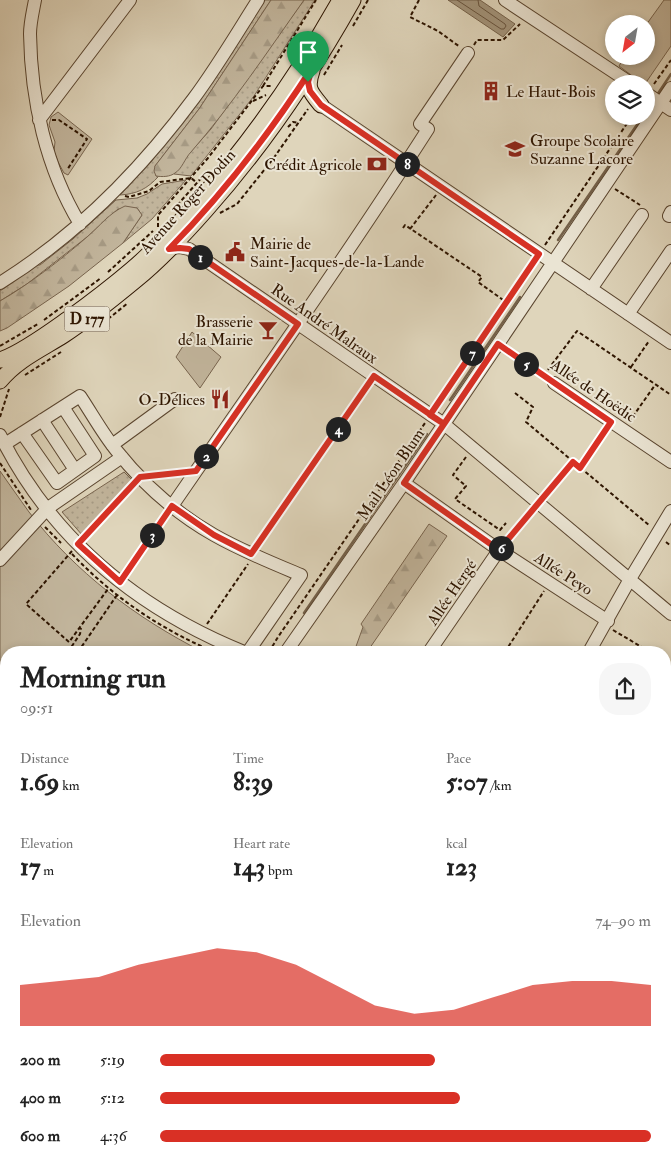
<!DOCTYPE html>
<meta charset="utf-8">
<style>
:root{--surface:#fff;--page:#f6f6f6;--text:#222;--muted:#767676;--accent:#d93025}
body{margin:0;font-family:"IM FELL Double Pica",serif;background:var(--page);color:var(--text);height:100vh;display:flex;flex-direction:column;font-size:19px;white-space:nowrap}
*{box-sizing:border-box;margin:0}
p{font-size:16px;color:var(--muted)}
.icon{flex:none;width:28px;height:28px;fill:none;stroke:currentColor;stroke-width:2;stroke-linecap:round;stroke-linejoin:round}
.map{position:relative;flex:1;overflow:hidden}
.details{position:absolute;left:0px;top:646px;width:671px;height:519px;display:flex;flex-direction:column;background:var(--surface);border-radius:20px 20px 0 0;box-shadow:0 2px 8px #0003}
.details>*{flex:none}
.needle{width:32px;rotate:211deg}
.fabs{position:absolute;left:605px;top:15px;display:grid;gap:10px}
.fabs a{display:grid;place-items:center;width:50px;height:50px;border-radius:50%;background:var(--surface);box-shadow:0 2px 8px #0003;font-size:25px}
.pin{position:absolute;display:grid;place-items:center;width:42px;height:42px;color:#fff;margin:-51px -21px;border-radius:50% 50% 50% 0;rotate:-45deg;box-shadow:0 0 5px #0007}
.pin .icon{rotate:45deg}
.km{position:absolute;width:25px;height:25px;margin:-12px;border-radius:50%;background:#222;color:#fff;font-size:14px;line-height:25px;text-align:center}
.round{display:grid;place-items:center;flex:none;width:52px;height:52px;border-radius:20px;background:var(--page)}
.overview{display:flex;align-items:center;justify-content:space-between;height:85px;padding:0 20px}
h1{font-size:28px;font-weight:800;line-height:38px}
.figures{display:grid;grid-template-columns:repeat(3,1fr);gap:8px;height:85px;padding:5px 20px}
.figures div{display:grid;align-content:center}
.figures b{font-size:25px;font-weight:800}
.figures small{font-size:14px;font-weight:400}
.figures p{font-size:14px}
.chart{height:140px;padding:10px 20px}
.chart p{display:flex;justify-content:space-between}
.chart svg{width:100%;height:90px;margin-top:5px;fill:var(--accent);opacity:.7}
ul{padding:0 20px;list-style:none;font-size:16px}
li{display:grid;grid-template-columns:80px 60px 1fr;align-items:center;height:38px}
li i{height:12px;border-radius:6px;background:var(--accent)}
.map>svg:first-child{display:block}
.grass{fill:url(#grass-dots);stroke:#78644e}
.forest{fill:url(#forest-firs);stroke:#78644e}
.green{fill:#c1b49b;stroke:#78644e}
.water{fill:#a3947b;stroke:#74614a}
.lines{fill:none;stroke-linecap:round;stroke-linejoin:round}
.shore{stroke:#68543e;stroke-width:1}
.stream{stroke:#74614a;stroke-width:2.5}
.minor-casing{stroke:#5a452f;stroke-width:14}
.major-casing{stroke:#2e1500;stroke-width:17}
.path{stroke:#2e1500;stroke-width:2;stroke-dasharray:4 2.5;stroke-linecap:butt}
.minor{stroke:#eae4d3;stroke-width:12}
.major{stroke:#dfd5bb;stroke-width:15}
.route-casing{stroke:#fff;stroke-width:10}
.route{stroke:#d93025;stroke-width:6}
.labels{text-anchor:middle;stroke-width:4;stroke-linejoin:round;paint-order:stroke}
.shield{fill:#eae4d3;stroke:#66533f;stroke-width:1}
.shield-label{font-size:15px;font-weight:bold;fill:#2e1500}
.poi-label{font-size:16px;fill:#2e1500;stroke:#eae4d3;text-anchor:start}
.street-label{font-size:16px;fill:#2e1500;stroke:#eae4d3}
</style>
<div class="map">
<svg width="671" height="1164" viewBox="0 0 671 1164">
<defs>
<pattern id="grass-dots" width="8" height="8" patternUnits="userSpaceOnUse" patternTransform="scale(1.25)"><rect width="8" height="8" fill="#c1b49b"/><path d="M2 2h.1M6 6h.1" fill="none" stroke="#a69a84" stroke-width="1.8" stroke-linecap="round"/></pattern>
<pattern id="forest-firs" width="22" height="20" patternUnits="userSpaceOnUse" patternTransform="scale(1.25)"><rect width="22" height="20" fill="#c1b49b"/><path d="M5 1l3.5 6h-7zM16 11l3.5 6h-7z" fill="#a69a84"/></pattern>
</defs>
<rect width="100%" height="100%" fill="#dfd5bb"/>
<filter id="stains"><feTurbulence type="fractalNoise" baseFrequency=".004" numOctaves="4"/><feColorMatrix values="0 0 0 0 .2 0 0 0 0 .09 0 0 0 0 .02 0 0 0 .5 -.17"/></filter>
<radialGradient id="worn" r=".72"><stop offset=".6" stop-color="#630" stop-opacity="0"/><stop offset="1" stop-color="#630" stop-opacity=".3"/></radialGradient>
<!-- grass -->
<path class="grass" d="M265 0H271L199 109 155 166 156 176H159C147 189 137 194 120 195L151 162 228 58Z
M304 0H315L254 96 191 176 174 174 185 158 211 129Z
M186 180 152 219 123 243 142 215 137 208 118 209 87 237 27 284 0 301V291L37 265H40L73 239 116 200 137 198 147 194 162 184Z
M124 472 133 481 83 536 62 512Z
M6 1051V1159H413L417 1164H0V1104L5 1100 0 1093V1055Z"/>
<!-- forest -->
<path class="forest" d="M271 0H304C268 51 232 105 191 152 185 158 182 169 175 173 170 177 162 177 156 176L154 171 155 166 199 109Z
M125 206 137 208 142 215 123 243 69 286 7 328 0 331V301C28 285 62 259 87 237 100 226 109 213 125 206Z
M429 524 447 536 367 652H354L363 627 361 624Z
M0 840 6 843V912L3 891 0 890Z"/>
<!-- green -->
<path class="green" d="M664 0H671V46L645 84H643L619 66 625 56H646V25Z
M58 112 92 139 68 175 64 173 58 162 54 151 55 142 49 125 51 117Z
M192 332 221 357 200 388 176 357Z
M0 471C9 484 19 498 29 512 75 572 136 618 203 652H6V848L0 844Z
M665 773 671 775V1164H417L413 1159H665Z"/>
<!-- water -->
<path class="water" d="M448 0H480L515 24 503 37Z"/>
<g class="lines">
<!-- shore -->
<path class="shore" d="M457 0 501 29H504L506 26 505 24 479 6 478 0"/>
<!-- stream -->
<path class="stream" d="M657 95 671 74
M646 111 652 102
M558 240 643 116
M450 400 520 297
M304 613 427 434
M319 1164 324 1163 327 1159"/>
<defs>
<path id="minor" d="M35 0C33 11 30 23 30 34 31 100 46 168 80 224
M505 0 632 84
M646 93 671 110
M321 105 671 343
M39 120 130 0
M669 216 671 212
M169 249 179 247 189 249 444 424 671 614
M0 283C77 235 140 171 194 98 217 67 237 33 258 0
M591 289 642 215
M628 314 671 251
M554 383 671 462
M42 420 75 470
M22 433 57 483 95 456 63 407
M0 435C52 539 138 609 244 652
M5 444 80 396C92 414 103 434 116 450 143 484 177 514 214 535 242 551 272 563 301 575L248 652
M112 445 175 399
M404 483 499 550 608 621
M172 506C258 381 346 257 428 129L420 124 468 53
M0 560 48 508 122 457
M286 652 404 483 671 88
M429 652 499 550
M589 652 630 579 671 511
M665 773 671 775"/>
<path id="major" d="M312 71C306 88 310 92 321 105
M0 360C20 354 51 331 68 319 90 303 111 287 131 270 155 250 175 227 195 205 251 142 299 73 340 0
M0 381C17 360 42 349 64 335 90 318 113 299 136 280 162 259 184 235 206 210 263 146 311 75 353 0"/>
</defs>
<!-- minor casing -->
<use href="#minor" class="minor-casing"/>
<!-- major casing -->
<use href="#major" class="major-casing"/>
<!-- path -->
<path class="path" d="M419 0 410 17 438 31 460 47
M353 26 368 0
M474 45 477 40H503L520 24
M324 75 342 45
M654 84 671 60
M263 86 316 0
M253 101 266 95
M52 120H59L87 139 67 170
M288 127 293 122 299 123
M615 189 640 205
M125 196 129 197 149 191 160 182 191 178 196 182
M173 210 203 176
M220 213 237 204 273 159 308 109
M158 227V215L208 158 263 86H273
M403 228 405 225 482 277 478 282 506 302
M410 229 436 195
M545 245 632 116
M108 272 153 231
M108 319 128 303
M44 320 101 278
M0 346 38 324
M506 350 543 375
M631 367 649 341
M25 375 61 352
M544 375 577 331 671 395
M515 393 533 407 526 422 650 526
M436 406 533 263
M0 417 9 389
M629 422 655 385
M466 457 453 475 466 486 455 499 500 530 506 523
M0 463 31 510
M580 468 606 430
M154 475 181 472
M546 495 573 462
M45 527 61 543
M85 537 133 485
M506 542 531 511
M666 542 671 546
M258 545 368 385
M72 551 26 604 69 642 108 589
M72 554C112 596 161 630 215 652
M127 572 167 514
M207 624 248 564
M613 630 650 652
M45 650 49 652
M68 652 80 634 81 628
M78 652 117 595
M269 652 278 637 425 423
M505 652 544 591
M665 663 671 667
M0 768 6 758
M0 773 6 777
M0 804 6 808
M0 823 6 814
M0 831 6 836
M0 839 6 843
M665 978 671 980
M665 1018 671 1019
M665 1028 671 1029
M427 1159 429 1164
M495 1159 500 1164
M638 1159 646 1164
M439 1164 442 1159
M605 1164 617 1159"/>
<!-- minor -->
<use href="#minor" class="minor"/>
<!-- major -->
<use href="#major" class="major"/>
</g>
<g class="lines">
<defs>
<path id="route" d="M308 82 312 68C270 133 223 194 169 249L180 248 189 249 298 324 196 471 140 477 78 544 120 582 172 506 214 535 251 554 374 376 444 424 498 344 611 422 580 468 573 462 499 550 404 483 444 424 430 415 539 254 321 105 310 91 308 82"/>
</defs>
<!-- route casing -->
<use href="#route" class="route-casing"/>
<!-- route -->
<use href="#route" class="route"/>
</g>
<!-- icons -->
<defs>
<symbol id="building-bare" viewBox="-9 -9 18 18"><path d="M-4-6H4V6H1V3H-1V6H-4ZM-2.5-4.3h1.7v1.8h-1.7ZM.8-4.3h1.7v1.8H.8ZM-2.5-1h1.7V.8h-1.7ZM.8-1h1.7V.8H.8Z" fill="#8f2418" stroke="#eae4d3" stroke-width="2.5" paint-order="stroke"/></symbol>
<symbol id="school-bare" viewBox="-9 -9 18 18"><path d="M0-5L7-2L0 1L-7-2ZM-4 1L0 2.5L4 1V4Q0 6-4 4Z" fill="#8f2418" stroke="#eae4d3" stroke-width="2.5" paint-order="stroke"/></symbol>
<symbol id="bank-bare" viewBox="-9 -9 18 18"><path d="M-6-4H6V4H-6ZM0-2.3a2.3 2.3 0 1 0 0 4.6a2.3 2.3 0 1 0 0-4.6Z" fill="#8f2418" stroke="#eae4d3" stroke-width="2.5" paint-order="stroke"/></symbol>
<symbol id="civic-bare" viewBox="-9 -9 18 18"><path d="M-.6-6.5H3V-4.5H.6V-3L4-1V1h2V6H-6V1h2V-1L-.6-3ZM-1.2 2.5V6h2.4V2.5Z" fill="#8f2418" stroke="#eae4d3" stroke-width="2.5" paint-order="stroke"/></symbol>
<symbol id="bar-bare" viewBox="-9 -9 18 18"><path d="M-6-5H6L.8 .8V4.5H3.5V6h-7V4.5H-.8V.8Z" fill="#8f2418" stroke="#eae4d3" stroke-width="2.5" paint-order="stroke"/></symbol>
<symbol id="restaurant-bare" viewBox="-9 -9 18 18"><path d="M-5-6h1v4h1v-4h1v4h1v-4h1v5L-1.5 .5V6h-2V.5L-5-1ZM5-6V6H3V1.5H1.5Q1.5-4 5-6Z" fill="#8f2418" stroke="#eae4d3" stroke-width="2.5" paint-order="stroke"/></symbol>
</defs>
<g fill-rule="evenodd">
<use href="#building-bare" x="477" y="77" width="28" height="28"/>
<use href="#school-bare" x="501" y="135" width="28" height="28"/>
<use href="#bank-bare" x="363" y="150" width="28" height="28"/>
<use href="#civic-bare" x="221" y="238" width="28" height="28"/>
<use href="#bar-bare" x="254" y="316" width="28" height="28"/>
<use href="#restaurant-bare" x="206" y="385" width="28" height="28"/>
</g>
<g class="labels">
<!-- shield labels -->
<rect class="shield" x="64.5" y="306.5" width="45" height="25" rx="4"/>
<g class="shield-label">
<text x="87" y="324">D 177</text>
</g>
<!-- poi labels -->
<g class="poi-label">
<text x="506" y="97">Le Haut-Bois</text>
<text x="530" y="146">Groupe Scolaire<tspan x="530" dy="18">Suzanne Lacore</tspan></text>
<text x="362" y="170" text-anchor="end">Crédit Agricole</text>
<text x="250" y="249">Mairie de<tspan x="250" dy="18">Saint-Jacques-de-la-Lande</tspan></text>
<text x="253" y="327" text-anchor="end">Brasserie<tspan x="253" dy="18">de la Mairie</tspan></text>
<text x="205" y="405" text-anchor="end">O-Délices</text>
</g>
<!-- street labels -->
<g class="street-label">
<text transform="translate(187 201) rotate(-48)" y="6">Avenue Roger Dodin</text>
<text transform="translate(325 323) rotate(35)" y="6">Rue André Malraux</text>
<text transform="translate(594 390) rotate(34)" y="6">Allée de Hoëdic</text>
<text transform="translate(390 474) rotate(-56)" y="6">Mail Léon Blum</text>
<text transform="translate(564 573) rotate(33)" y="6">Allée Peyo</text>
<text transform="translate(451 592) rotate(-56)" y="6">Allée Hergé</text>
</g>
</g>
<rect width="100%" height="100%" filter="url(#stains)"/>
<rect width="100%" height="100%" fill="url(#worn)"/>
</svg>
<div class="fabs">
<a><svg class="needle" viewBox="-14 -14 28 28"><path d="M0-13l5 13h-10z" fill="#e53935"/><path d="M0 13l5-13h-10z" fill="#767676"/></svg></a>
<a><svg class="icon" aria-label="layers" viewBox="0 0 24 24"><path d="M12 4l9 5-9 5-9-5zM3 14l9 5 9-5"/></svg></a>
</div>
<div class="pin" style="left:308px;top:82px;background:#1e9e55"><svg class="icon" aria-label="arrive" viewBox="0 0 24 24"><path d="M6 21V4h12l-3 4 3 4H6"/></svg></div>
<b class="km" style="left:200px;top:257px">1</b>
<b class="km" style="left:206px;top:456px">2</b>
<b class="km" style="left:152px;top:535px">3</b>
<b class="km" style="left:338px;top:429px">4</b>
<b class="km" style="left:526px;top:364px">5</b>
<b class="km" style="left:501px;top:548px">6</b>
<b class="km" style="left:472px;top:353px">7</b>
<b class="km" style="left:407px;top:164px">8</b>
<section class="details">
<div class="overview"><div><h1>Morning run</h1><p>09:51</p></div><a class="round"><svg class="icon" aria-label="share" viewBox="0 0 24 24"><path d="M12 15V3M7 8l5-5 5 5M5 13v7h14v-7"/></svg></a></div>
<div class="figures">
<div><p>Distance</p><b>1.69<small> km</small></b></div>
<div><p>Time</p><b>8:39</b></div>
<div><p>Pace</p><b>5:07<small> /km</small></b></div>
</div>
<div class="figures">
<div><p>Elevation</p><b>17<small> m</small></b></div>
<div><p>Heart rate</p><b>143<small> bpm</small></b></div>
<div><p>kcal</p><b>123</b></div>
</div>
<div class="chart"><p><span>Elevation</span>74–90 m</p>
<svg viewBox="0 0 160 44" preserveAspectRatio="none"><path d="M0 44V24L10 22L20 20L30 14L40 10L50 6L60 8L70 14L80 24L90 34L100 38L110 36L120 30L130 24L140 22L150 22L160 24V44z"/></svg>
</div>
<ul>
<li><b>200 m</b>5:19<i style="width:56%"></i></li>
<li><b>400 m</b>5:12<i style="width:61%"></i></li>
<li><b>600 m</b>4:36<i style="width:100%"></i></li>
</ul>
</section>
</div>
